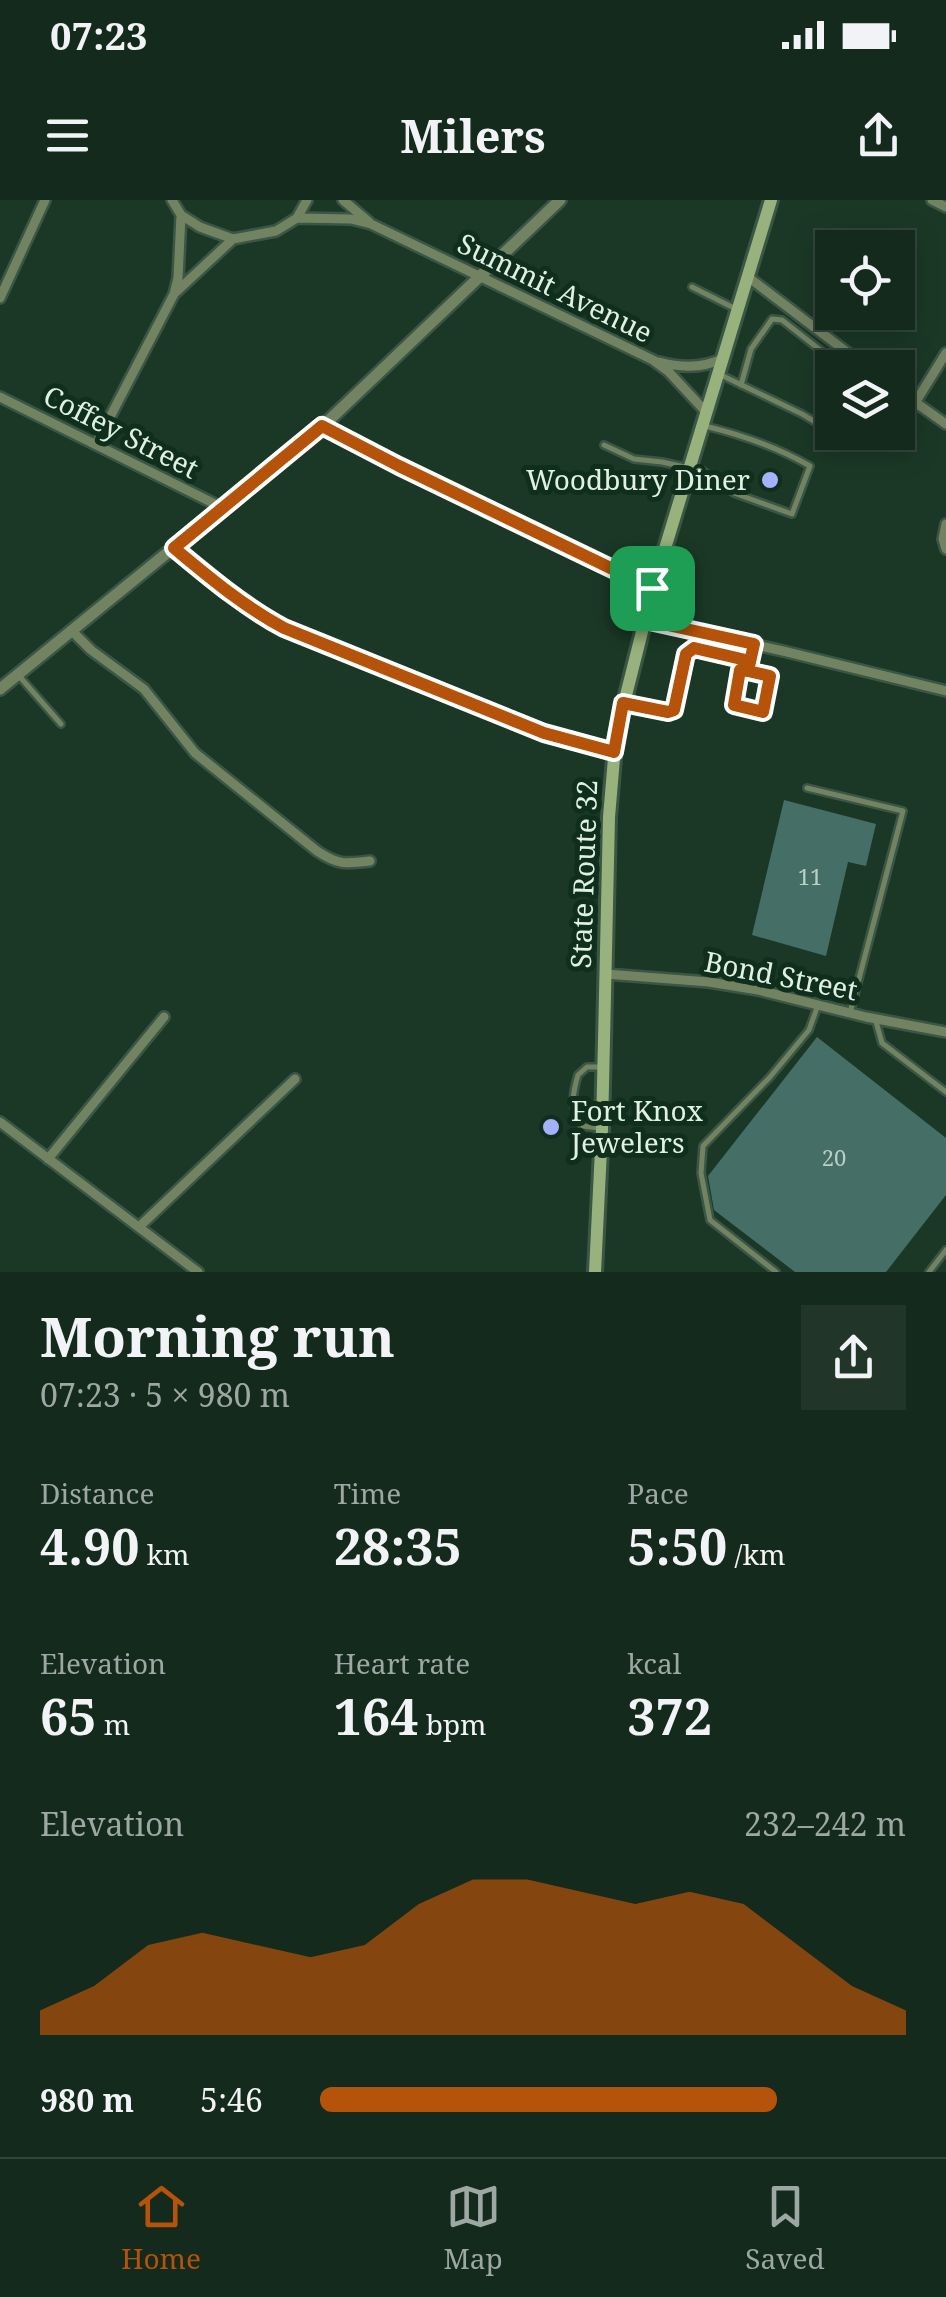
<!DOCTYPE html>
<meta charset="utf-8">
<style>
:root{--surface:#142a1c;--page:#213629;--text:#f1f3f6;--muted:#9da7a3;--line:#33463b;--accent:#b45309}
body{margin:0;font-family:"Noto Serif",serif;background:var(--page);color:var(--text);height:100vh;display:flex;flex-direction:column;font-size:38px;white-space:nowrap}
*{box-sizing:border-box;margin:0}
p{font-size:32px;color:var(--muted)}
.icon{flex:none;width:55px;height:55px;fill:none;stroke:currentColor;stroke-width:2;stroke-linecap:round;stroke-linejoin:round}
.map{position:relative;height:1072px;overflow:hidden}
.panel{display:flex;flex-direction:column;background:var(--surface);flex:1}
.panel>*{flex:none}
.controls{position:absolute;left:815px;top:30px;display:grid;gap:20px}
.controls a{display:grid;place-items:center;width:100px;height:100px;border-radius:0px;background:var(--surface);box-shadow:0 5px 25px #0003,0 0 0 2px var(--line);font-size:50px}
.pin{position:absolute;display:grid;place-items:center;width:85px;height:85px;color:#fff;margin:-42px;border-radius:20px;box-shadow:0 5px 15px #0006}
.round{display:grid;place-items:center;flex:none;width:105px;height:105px;border-radius:0px;background:var(--page)}
.headline{display:flex;align-items:center;justify-content:space-between;height:170px;padding:0 40px}
h1{font-size:55px;font-weight:700;line-height:75px}
.metrics{display:grid;grid-template-columns:repeat(3,1fr);gap:15px;height:170px;padding:10px 40px}
.metrics div{display:grid;align-content:center}
.metrics b{font-size:50px;font-weight:700}
.metrics small{font-size:28px;font-weight:400}
.metrics p{font-size:28px}
.chart{height:280px;padding:20px 40px}
.chart p{display:flex;justify-content:space-between}
.chart svg{width:100%;height:180px;margin-top:10px;fill:var(--accent);opacity:.7}
ul{padding:0 40px;list-style:none;font-size:32px}
li{display:grid;grid-template-columns:160px 120px 1fr;align-items:center;height:75px}
li i{height:25px;border-radius:12px;background:var(--accent)}
.status{display:flex;justify-content:space-between;align-items:center;height:70px;padding:0 50px;background:var(--surface);direction:ltr}
.status svg{height:28px;fill:currentColor}
header{display:flex;justify-content:space-between;align-items:center;height:130px;padding:0 40px;background:var(--surface);font-size:45px;font-weight:700}
.dock{display:flex;justify-content:space-around;align-items:center;height:140px;border-top:2px solid var(--line);background:var(--surface);font-size:28px;color:var(--muted)}
.dock a{display:grid;justify-items:center;gap:5px}
.dock .active{color:var(--accent)}
.map>svg:first-child{display:block}
.building{fill:#456f66}
.lines{fill:none;stroke-linecap:round;stroke-linejoin:round}
.service-casing{stroke:#3b5644;stroke-width:10}
.minor-casing{stroke:#3b5644;stroke-width:14}
.tertiary-casing{stroke:#3b5644;stroke-width:16}
.secondary-casing{stroke:#3b5644;stroke-width:18}
.service{stroke:#728362;stroke-width:5}
.minor{stroke:#728362;stroke-width:9}
.tertiary{stroke:#728362;stroke-width:11}
.secondary{stroke:#97b27d;stroke-width:12}
.route-casing{stroke:#fff;stroke-width:20}
.route{stroke:#b45309;stroke-width:12}
.poi-dot{fill:#a4b1fc;stroke:#102e1c;stroke-width:4}
.labels{text-anchor:middle;stroke-width:10;stroke-linejoin:round;paint-order:stroke}
.number-label{font-size:22px;fill:#b9d0c4}
.street-label{font-size:28px;fill:#e0f1e4;stroke:#102e1c}
.poi-label{font-size:28px;fill:#e0f1e4;stroke:#102e1c;text-anchor:end}
</style>
<div class="status"><b>07:23</b><svg viewBox="0 0 49 12"><path d="M0 12V9h3v3zM5 12V6h3v6zM10 12V3h3v9zM15 12V0h3v12zM26 1h20v11H26zM47 4h2v5h-2z"/></svg></div>
<header><svg class="icon" aria-label="menu" viewBox="0 0 24 24"><path d="M4 6h16M4 12h16M4 18h16"/></svg>Milers<svg class="icon" aria-label="share" viewBox="0 0 24 24"><path d="M12 15V3M7 8l5-5 5 5M5 13v7h14v-7"/></svg></header>
<div class="map">
<svg width="946" height="1072" viewBox="0 0 946 1072">
<rect width="100%" height="100%" fill="#1b3826"/>
<!-- building -->
<path class="building" d="M784 600 876 624 866 666 848 662 826 756 752 735Z
M817 837 946 938V995L886 1072H795L714 1010 708 976Z"/>
<g class="lines">
<defs>
<path id="service" d="M692 87 734 108
M721 175 802 214 832 232
M741 185 751 149 772 119 782 120 843 168
M834 232 845 239 856 236 858 232
M604 245 634 259 662 262 703 271 734 293 792 314 810 266C777 247 742 235 705 226
M748 471 770 475 763 512 734 505 741 470 748 471 750 461
M20 477 61 524
M626 503 671 512 676 508 686 454 689 450 702 448 750 461 754 444
M807 588 903 611 850 813
M875 818 882 843 946 892
M599 928 583 926C570 909 572 895 578 875L587 867H603
M776 1072 710 1020 701 973 703 946 770 877 809 830 818 805
M929 1072 946 1050"/>
<path id="minor" d="M172 0 181 15 200 27 233 39 276 31 297 18 351 19 371 24 653 160 668 171 706 212
M343 0 369 22
M932 0 946 7
M297 18 307 0
M748 77 868 168
M176 92 233 39
M0 98 45 0
M659 162C681 168 704 168 724 158
M898 190 946 224
M0 197 223 308
M915 203 946 153
M323 226 399 266 653 388
M96 244 174 94 178 78 181 15
M946 324 943 339 946 349
M645 420 783 451 946 491
M73 432 91 450 144 489 195 553 317 651C338 665 345 664 370 661
M606 774 709 782 758 790 866 817 946 832
M0 922 198 1072
M48 959 164 817
M139 1027 295 879"/>
<path id="tertiary" d="M174 348C209 377 243 406 284 428L544 533 614 552
M0 489 323 226 560 0"/>
<path id="secondary" d="M595 1072 602 929 609 617 616 535 653 388 771 0"/>
</defs>
<!-- service casing -->
<use href="#service" class="service-casing"/>
<!-- minor casing -->
<use href="#minor" class="minor-casing"/>
<!-- tertiary casing -->
<use href="#tertiary" class="tertiary-casing"/>
<!-- secondary casing -->
<use href="#secondary" class="secondary-casing"/>
<!-- service -->
<use href="#service" class="service"/>
<!-- minor -->
<use href="#minor" class="minor"/>
<!-- tertiary -->
<use href="#tertiary" class="tertiary"/>
<!-- secondary -->
<use href="#secondary" class="secondary"/>
</g>
<g class="lines">
<defs>
<path id="route" d="M652 388 399 266 322 226 174 348C209 377 243 406 284 428L544 533 614 552 623 503 668 512 674 510 686 454 694 448 750 461 748 471 770 476 763 512 734 505 740 470 748 471 754 444 645 420 652 388"/>
</defs>
<!-- route casing -->
<use href="#route" class="route-casing"/>
<!-- route -->
<use href="#route" class="route"/>
</g>
<!-- markers -->
<g class="poi-dot">
<circle cx="770" cy="280" r="10"/>
<circle cx="551" cy="927" r="10"/>
</g>
<g class="labels">
<!-- number labels -->
<g class="number-label">
<text x="810" y="685">11</text>
<text x="834" y="966">20</text>
</g>
<!-- street labels -->
<g class="street-label">
<text transform="translate(555 88) rotate(26)" y="10">Summit Avenue</text>
<text transform="translate(121 232) rotate(27)" y="10">Coffey Street</text>
<text transform="translate(584 674) rotate(-88)" y="10">State Route 32</text>
<text transform="translate(781 776) rotate(11)" y="10">Bond Street</text>
</g>
<!-- poi labels -->
<g class="poi-label">
<text x="750" y="290">Woodbury Diner</text>
<text x="571" y="921" text-anchor="start">Fort Knox<tspan x="571" dy="32">Jewelers</tspan></text>
</g>
</g>
</svg>
<div class="controls">
<a><svg class="icon" aria-label="locate" viewBox="0 0 24 24"><circle cx="12" cy="12" r="6"/><path d="M12 2v4M12 18v4M2 12h4M18 12h4"/></svg></a>
<a><svg class="icon" aria-label="layers" viewBox="0 0 24 24"><path d="M12 4l9 5-9 5-9-5zM3 14l9 5 9-5"/></svg></a>
</div>
<div class="pin" style="left:652px;top:388px;background:#1e9e55"><svg class="icon" aria-label="arrive" viewBox="0 0 24 24"><path d="M6 21V4h12l-3 4 3 4H6"/></svg></div>
</div>
<section class="panel">
<div class="headline"><div><h1>Morning run</h1><p>07:23 · 5 × 980 m</p></div><a class="round"><svg class="icon" aria-label="share" viewBox="0 0 24 24"><path d="M12 15V3M7 8l5-5 5 5M5 13v7h14v-7"/></svg></a></div>
<div class="metrics">
<div><p>Distance</p><b>4.90<small> km</small></b></div>
<div><p>Time</p><b>28:35</b></div>
<div><p>Pace</p><b>5:50<small> /km</small></b></div>
</div>
<div class="metrics">
<div><p>Elevation</p><b>65<small> m</small></b></div>
<div><p>Heart rate</p><b>164<small> bpm</small></b></div>
<div><p>kcal</p><b>372</b></div>
</div>
<div class="chart"><p><span>Elevation</span>232–242 m</p>
<svg viewBox="0 0 160 44" preserveAspectRatio="none"><path d="M0 44V38L10 32L20 22L30 19L40 22L50 25L60 22L70 12L80 6L90 6L100 9L110 12L120 9L130 12L140 22L150 32L160 38V44z"/></svg>
</div>
<ul>
<li><b>980 m</b>5:46<i style="width:78%"></i></li>
</ul>
</section>
<nav class="dock">
<a class="active"><svg class="icon" aria-label="home" viewBox="0 0 24 24"><path d="M3 11l9-7 9 7M6 9v11h12V9"/></svg>Home</a>
<a><svg class="icon" aria-label="map" viewBox="0 0 24 24"><path d="M3 6l6-2 6 2 6-2v14l-6 2-6-2-6 2zM9 4v14M15 6v14"/></svg>Map</a>
<a><svg class="icon" aria-label="saved" viewBox="0 0 24 24"><path d="M7 4h10v16l-5-4-5 4z"/></svg>Saved</a>
</nav>
